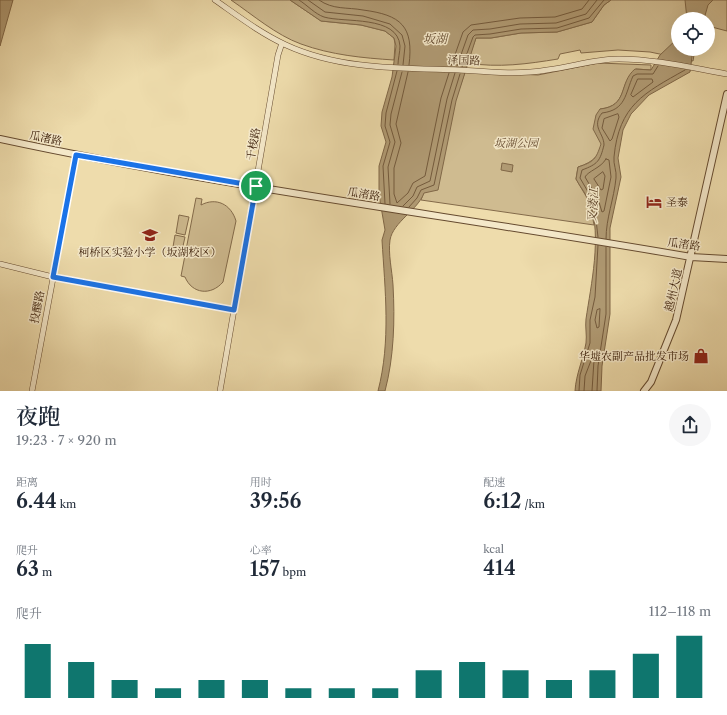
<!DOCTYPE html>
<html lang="zh">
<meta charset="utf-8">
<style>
:root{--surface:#fff;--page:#f6f6f7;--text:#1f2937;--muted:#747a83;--accent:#0f766e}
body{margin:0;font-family:"Libre Caslon Text","Noto Serif SC",serif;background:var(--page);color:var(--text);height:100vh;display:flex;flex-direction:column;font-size:15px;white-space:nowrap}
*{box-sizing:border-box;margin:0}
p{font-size:13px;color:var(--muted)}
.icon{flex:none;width:22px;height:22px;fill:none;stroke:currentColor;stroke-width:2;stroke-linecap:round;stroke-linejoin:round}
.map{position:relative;height:391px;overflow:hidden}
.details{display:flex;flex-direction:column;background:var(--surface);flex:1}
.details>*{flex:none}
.controls{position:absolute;left:671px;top:12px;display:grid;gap:8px}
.controls a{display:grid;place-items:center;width:44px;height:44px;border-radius:50%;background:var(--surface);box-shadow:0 4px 16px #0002;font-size:20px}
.pin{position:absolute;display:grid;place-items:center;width:34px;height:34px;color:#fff;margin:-17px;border:2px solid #fff;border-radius:50%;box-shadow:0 1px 4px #0007}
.round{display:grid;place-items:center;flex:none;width:42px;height:42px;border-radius:21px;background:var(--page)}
.overview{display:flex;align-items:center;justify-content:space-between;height:68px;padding:0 16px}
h1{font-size:22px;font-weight:600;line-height:30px}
.metrics{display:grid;grid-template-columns:repeat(3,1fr);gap:6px;height:68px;padding:4px 16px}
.metrics div{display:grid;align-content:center}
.metrics b{font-size:20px;font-weight:600}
.metrics small{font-size:11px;font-weight:400}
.metrics p{font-size:11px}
.chart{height:112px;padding:8px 16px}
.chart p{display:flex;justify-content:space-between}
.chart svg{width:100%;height:72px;margin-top:4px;stroke:var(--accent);stroke-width:6}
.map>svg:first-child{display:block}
.green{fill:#cfbb90;stroke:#836a4a}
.water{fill:#b09a73;stroke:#806747}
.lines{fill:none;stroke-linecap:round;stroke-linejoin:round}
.shore{stroke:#745a3c;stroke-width:1}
.minor-casing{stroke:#654a2f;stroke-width:6}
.tertiary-casing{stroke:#654a2f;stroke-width:8}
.minor{stroke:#f4e8c9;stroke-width:5}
.tertiary{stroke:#f4e8c9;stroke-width:6}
.route-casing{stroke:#fff;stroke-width:8}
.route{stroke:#1a73e8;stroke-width:5}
.labels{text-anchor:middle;stroke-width:3;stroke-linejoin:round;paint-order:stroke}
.street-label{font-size:11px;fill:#371a05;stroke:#f4e8c9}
.park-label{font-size:11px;font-style:italic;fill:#654a2f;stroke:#f4e8c9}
.poi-label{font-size:11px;fill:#371a05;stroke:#f4e8c9;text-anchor:start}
.water-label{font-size:12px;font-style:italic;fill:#61472c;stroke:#f4e8c9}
</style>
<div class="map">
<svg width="727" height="391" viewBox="0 0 727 391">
<rect width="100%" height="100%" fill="#eedcac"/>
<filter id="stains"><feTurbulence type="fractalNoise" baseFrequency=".005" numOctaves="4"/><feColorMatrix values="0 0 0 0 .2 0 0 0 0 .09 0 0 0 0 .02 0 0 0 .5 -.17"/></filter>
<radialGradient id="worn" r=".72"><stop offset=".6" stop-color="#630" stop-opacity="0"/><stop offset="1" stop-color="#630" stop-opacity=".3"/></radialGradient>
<!-- green -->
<path class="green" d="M231 0H290L321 21 361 25 385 31 394 38 395 44 394 60C363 58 331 55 301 44 276 35 253 15 231 0Z
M611 0H727V31L708 26V19H678V49H695L693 61 650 52 618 50 581 53 580 50 560 54 558 59C527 64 499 68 467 63L476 38H491L521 33 557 32 592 22 604 5Z
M598 63 651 65V70L636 69C618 83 629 106 600 109 602 136 610 157 578 167L576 179 590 203 594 225 421 200 465 72 538 75Z
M196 198 202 199 201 205C216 197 231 204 236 221L223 282C211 296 192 294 185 277L181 276Z
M179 215 189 217 185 235 176 233Z
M175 235 185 237 181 255 172 253Z"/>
<!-- water -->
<path class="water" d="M0 0H13L0 46Z
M290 0H611L604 5 592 22 557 32 521 33 491 38H476L456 101 438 190 424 193C418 210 393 222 390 240 388 254 392 270 393 285 395 320 394 357 385 391H378C391 341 385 290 382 240L385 230 379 195V166L386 142 381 126 382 112 392 77 396 46 394 38 385 31 361 25 321 21Z
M685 0H713L708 5 704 19H687Z
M678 38V49H693L690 72 649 95 631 114 623 130 618 158 621 177 610 228V314L602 366 601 391H575C576 374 583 360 586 343 587 335 585 327 586 319 591 285 602 236 590 203 587 195 580 187 576 179L578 167C594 162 596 159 601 144L593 129 596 115 600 109C629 106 618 83 635 69L651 70 660 55Z
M502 163 513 165 512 172 501 170Z"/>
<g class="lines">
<!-- shore -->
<path class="shore" d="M299 0C307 5 315 14 324 17 344 23 398 15 400 46 400 52 398 59 398 64
M308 0 325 12 363 16 390 24 402 35 405 46 403 65
M319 0C333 10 347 7 363 10 401 15 414 26 409 65
M451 66 463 32 471 25 520 18 555 17 582 9 589 0
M457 66 468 35 473 30 490 29 520 24 556 23 586 14 597 0
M462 67 473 37 475 35 490 34 521 29 557 28 589 18 604 0
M408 72 396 124 401 143 394 168V194L397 203 408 193 413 183 425 176 441 98 449 73
M638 79H652L653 82 633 97 631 95Z
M618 114 619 117 612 139 610 141 602 128 604 119Z
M606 159 609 160 611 177 604 211 602 212 598 199 585 177C588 171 601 168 606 159Z
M603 172 605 176 603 189 601 190 594 179Z
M385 204 383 166 390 142 385 126 386 113 397 71
M390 204 388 167 395 142 390 125 391 114 402 72
M403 206 413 196 417 187 430 181 447 99 455 73
M409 207 417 198 421 190 434 185 452 100 460 74
M598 237 594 202 580 178 582 170C598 164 600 161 604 145 604 133 591 127 602 113 626 110 625 94 633 76L637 74H653L658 66
M606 239C606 218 614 199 616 178 617 171 613 164 614 157 619 105 644 93 685 70
M600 309 599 327 597 328 595 320 597 310Z
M579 391 580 375 590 343V320L595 297 598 245
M584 391 585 376 592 358 594 360 592 391
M597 391 598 366 606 314V247"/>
<defs>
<path id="minor" d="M215 0C238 16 260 33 286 45 340 70 402 68 459 70 488 72 519 75 547 70 572 67 594 59 619 59 655 59 692 68 727 74
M0 264 53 277 234 310
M32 391 76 155
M220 391 278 55 282 43"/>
<path id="tertiary" d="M0 139C228 188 461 217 691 257L727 259
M644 391 651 382 676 320 727 94"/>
</defs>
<!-- minor casing -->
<use href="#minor" class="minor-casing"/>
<!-- tertiary casing -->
<use href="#tertiary" class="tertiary-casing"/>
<!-- minor -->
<use href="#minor" class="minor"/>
<!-- tertiary -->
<use href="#tertiary" class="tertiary"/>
</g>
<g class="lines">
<defs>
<path id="route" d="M76 155 256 186 234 310 53 277Z"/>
</defs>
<!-- route casing -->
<use href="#route" class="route-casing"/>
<!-- route -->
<use href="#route" class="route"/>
</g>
<!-- icons -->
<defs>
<symbol id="hotel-bare" viewBox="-9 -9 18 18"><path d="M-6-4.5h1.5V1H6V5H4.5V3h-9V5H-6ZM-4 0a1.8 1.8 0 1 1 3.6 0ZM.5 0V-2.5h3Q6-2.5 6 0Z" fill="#8f2418" stroke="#f4e8c9" stroke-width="2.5" paint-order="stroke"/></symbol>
<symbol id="school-bare" viewBox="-9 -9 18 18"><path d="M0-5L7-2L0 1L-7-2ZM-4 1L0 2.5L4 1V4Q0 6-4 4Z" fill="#8f2418" stroke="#f4e8c9" stroke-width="2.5" paint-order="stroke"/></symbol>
<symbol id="shop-bare" viewBox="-9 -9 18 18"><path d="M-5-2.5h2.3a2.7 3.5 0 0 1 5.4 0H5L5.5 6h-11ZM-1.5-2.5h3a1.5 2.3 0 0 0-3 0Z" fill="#8f2418" stroke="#f4e8c9" stroke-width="2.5" paint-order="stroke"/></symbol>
</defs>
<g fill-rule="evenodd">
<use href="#hotel-bare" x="643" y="191" width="22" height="22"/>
<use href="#school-bare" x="139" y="224" width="22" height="22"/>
<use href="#shop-bare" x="690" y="345" width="22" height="22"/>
</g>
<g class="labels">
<!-- street labels -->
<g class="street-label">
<text transform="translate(464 60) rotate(2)" y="4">泽国路</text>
<text transform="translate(46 138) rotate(12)" y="4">瓜渚路</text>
<text transform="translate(253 144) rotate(-80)" y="4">千梭路</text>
<text transform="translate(364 194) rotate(9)" y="4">瓜渚路</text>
<text transform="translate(684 244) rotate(8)" y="4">瓜渚路</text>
<text transform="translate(673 290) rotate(-77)" y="4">越州大道</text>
<text transform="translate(37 307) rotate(-79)" y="4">投醪路</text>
</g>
<!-- park labels -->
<g class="park-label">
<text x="516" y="147">坂湖公园</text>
</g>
<!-- poi labels -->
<g class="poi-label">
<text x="666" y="206">圣泰</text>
<text x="150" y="256" text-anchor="middle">柯桥区实验小学（坂湖校区）</text>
<text x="689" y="360" text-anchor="end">华墟农副产品批发市场</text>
</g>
<!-- water labels -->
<g class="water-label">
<text x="435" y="43">坂湖</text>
<text transform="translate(593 205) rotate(-87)" y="4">叉溇江</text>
</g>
</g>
<rect width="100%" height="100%" filter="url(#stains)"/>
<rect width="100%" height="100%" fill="url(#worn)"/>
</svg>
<div class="controls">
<a><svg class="icon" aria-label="locate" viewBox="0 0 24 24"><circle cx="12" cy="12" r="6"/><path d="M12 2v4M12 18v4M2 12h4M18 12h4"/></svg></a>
</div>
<div class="pin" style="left:256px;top:186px;background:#1e9e55"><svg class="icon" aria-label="arrive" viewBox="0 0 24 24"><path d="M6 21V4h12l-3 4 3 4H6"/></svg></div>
</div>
<section class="details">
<div class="overview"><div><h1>夜跑</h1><p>19:23 · 7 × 920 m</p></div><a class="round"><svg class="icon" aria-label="share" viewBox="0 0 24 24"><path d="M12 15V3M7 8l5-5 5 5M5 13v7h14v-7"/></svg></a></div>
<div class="metrics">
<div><p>距离</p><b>6.44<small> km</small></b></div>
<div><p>用时</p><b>39:56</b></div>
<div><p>配速</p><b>6:12<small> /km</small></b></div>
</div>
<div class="metrics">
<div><p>爬升</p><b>63<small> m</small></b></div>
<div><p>心率</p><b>157<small> bpm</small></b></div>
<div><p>kcal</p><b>414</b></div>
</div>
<div class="chart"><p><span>爬升</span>112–118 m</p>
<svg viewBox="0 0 160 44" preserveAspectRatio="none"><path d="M5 44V11M15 44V22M25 44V33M35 44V38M45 44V33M55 44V33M65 44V38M75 44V38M85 44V38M95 44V27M105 44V22M115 44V27M125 44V33M135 44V27M145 44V17M155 44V6"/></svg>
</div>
</section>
